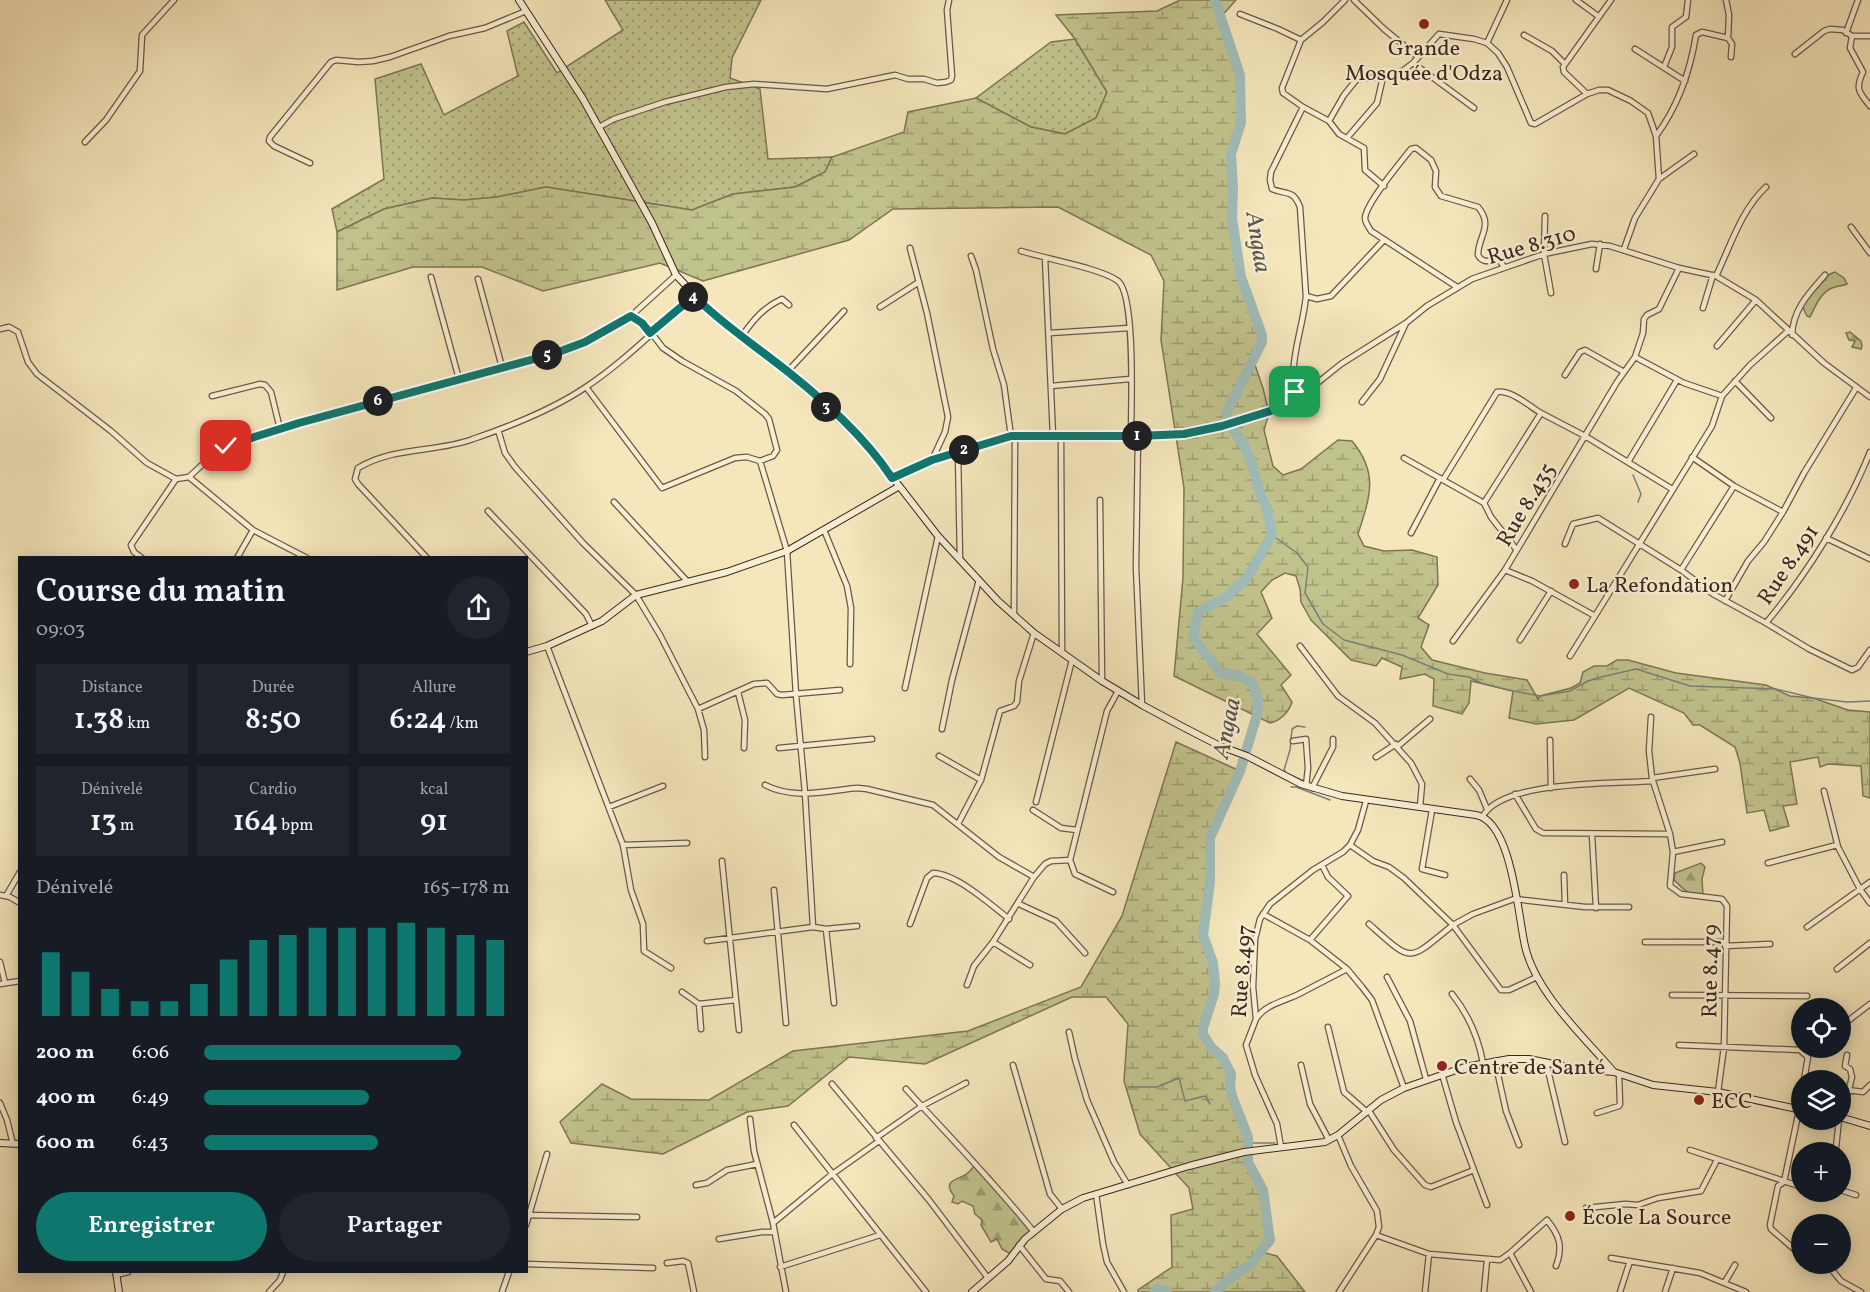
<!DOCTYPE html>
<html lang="fr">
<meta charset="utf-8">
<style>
:root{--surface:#171b24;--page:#20242c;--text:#f1f3f6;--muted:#9ea1a6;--accent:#0f766e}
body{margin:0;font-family:Vollkorn,serif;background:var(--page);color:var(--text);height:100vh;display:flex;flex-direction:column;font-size:22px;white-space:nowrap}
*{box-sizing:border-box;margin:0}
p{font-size:20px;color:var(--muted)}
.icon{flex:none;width:33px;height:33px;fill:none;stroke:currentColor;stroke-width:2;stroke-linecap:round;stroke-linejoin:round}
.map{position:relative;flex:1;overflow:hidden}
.side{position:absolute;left:18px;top:556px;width:510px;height:717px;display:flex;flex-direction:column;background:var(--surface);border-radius:0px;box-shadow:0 3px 15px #0003}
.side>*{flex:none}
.buttons{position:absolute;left:1791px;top:998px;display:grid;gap:12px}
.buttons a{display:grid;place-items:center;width:60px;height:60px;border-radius:50%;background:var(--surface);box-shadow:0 3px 15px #0003;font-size:30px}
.pin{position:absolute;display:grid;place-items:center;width:51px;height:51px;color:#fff;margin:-26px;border-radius:12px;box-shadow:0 3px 9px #0006}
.km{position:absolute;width:30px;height:30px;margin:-15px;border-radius:50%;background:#222;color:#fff;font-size:16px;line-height:30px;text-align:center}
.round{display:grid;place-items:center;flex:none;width:63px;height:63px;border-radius:32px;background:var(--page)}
.headline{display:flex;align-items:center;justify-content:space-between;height:102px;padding:0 18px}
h1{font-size:33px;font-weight:600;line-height:45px}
.figures{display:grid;grid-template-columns:repeat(3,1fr);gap:9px;height:102px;padding:6px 18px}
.figures div{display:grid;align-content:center;border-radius:0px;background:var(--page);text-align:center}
.figures b{font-size:30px;font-weight:600}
.figures small{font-size:16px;font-weight:400}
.figures p{font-size:16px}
.chart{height:168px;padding:12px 18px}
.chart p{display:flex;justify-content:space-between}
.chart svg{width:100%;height:108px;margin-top:6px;stroke:var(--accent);stroke-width:6}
.cta{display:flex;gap:12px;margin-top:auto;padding:12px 18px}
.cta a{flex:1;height:69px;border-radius:36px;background:var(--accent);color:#fff;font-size:24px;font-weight:600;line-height:69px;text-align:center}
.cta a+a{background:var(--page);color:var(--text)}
ul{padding:0 18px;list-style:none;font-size:20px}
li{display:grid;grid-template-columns:96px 72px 1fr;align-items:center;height:45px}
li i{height:15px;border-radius:8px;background:var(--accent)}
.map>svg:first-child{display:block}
.grass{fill:url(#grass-dots);stroke:#7e7555;stroke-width:1.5}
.forest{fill:url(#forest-firs);stroke:#7e7555;stroke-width:1.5}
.wetland{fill:url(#wetland-marsh);stroke:#7e7555;stroke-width:1.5}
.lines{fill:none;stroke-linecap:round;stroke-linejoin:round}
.stream{stroke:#78817b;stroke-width:1.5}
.river{stroke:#a0bdba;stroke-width:10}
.street-casing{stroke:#6a5745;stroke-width:7}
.secondary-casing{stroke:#3b271d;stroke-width:8}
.street{stroke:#f8efd3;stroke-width:4.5}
.secondary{stroke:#f8efd3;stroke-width:6}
.route-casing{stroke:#fff;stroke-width:12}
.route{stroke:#0f766e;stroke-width:8}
.poi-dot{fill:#8f2418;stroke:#f8efd3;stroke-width:2}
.labels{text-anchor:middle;stroke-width:4.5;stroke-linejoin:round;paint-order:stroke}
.poi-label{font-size:22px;fill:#3b271d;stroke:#f8efd3;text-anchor:start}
.street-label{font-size:22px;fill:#3b271d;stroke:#f8efd3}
.water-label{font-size:24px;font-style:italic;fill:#59544c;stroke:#f8efd3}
</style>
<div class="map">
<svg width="1870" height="1292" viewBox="0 0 1870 1292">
<defs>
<pattern id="grass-dots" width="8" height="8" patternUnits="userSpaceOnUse" patternTransform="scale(1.5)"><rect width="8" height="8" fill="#c1c38d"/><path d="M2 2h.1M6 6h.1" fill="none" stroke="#9e9e73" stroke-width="1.8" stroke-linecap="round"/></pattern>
<pattern id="forest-firs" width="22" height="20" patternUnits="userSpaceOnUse" patternTransform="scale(1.5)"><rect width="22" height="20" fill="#c1c38d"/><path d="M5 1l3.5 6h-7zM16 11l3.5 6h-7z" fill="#9e9e73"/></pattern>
<pattern id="wetland-marsh" width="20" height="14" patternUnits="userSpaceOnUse" patternTransform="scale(1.5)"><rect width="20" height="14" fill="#c1c38d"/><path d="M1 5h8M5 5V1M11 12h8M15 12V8" fill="none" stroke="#9e9e73"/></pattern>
</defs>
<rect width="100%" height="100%" fill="#f5e6bc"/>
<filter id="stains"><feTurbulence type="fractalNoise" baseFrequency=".00333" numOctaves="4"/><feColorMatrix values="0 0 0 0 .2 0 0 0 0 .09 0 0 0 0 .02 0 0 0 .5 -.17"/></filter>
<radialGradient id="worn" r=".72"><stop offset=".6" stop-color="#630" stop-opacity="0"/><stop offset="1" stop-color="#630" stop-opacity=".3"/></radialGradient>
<!-- grass -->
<path class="grass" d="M605 0H761L732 58 730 78 760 89 768 159 832 157 825 172 795 187 733 194 692 210 546 187 497 197 464 200 432 198 384 209 337 232 332 209 384 179 375 79 421 64 444 115 518 76 507 31 524 22 557 73 623 30Z
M1075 39 1107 92 1096 118 1065 134 1031 127 976 98 1051 42Z"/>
<!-- forest -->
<path class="forest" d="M1835 272 1844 278 1847 284C1843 286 1837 286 1832 288 1821 292 1815 307 1810 317L1807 316 1803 308 1804 302 1830 274Z
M1850 332 1861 341 1862 346 1861 349 1852 347 1855 341 1849 340 1846 333Z
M1701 863 1705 867 1702 879 1703 895C1685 894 1685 890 1674 880L1675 873Z
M976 1164 990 1176 1034 1230 1011 1254 1002 1249 997 1239 991 1242 981 1225 982 1220 975 1214 973 1206 962 1201 958 1204 952 1202 954 1196C942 1181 956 1180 965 1175 969 1173 973 1167 976 1164Z"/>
<!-- wetland -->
<path class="wetland" d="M1180 0H1236L1220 18 1240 75 1241 123 1231 154 1233 188 1232 218 1241 277 1262 335V342L1253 359 1263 388 1269 413 1264 430 1273 466 1283 475 1301 469 1338 440 1352 441C1379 473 1370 497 1358 534L1364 546 1384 551 1412 550 1437 557 1438 585 1418 618 1429 625 1421 647 1432 660 1485 673 1527 680 1538 699 1540 696 1571 688 1580 683 1583 672 1594 666H1607L1617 660H1628L1676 673 1766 685 1790 696 1813 698 1848 710 1870 712V798L1863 796 1861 766 1828 764 1820 767 1818 757 1790 762 1797 804 1783 806 1789 826 1770 831 1764 810 1747 813 1740 763 1735 747 1700 725H1693L1684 713 1629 688 1574 720 1536 724 1509 718 1513 691 1471 681 1469 703 1462 714 1433 706 1434 679 1425 674 1400 679 1402 667 1382 658 1376 666 1351 660 1311 620 1301 602 1300 589 1296 576 1285 573 1272 580 1261 592 1272 618 1257 634 1291 675 1281 685 1292 702C1289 712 1280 721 1270 723L1174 676 1183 578 1184 488 1161 340 1164 281 1151 255 1058 207 893 209 849 240 703 281 660 263 543 291 482 267H413L337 290V232L384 209 432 198 464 200 497 197 546 187 692 210 733 194 795 187 825 172 832 157 904 132 908 112 976 98 1031 127 1065 134 1096 118 1107 92 1075 39 1056 15 1157 11Z
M1176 742 1240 771 1210 839V882L1203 935 1213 963 1215 983 1214 994 1203 1028 1207 1041 1223 1058 1231 1074 1230 1086 1232 1096 1248 1137V1162L1263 1190 1270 1240 1261 1252 1277 1256 1305 1292H1138V1290L1172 1267 1171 1215 1193 1209 1189 1188 1140 1134 1124 1081 1128 1024 1106 997H1072L925 1064 849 1057 788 1106 747 1112 663 1154 571 1143 560 1122 602 1084 631 1099 709 1100 793 1051 968 1031 1081 987 1122 916Z"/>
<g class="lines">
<!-- stream -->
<path class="stream" d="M1633 475 1641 494 1638 502
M1272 535 1297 553 1308 567 1305 593 1323 624 1344 640 1402 655 1448 674 1469 677 1481 683 1508 690 1540 696 1570 691 1588 681 1601 677 1636 669 1690 686 1776 689 1813 698 1847 702 1870 701
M1304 781 1286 773 1284 770 1290 750 1292 729 1297 726 1305 727
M1291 787H1296L1330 800
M1128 1087H1157L1179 1078 1185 1101 1205 1096 1210 1104
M1248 1143H1275"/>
<!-- river -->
<path class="river" d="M1154 1292 1158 1289 1167 1292
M1215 1292 1229 1279 1251 1264 1270 1240 1263 1190 1248 1162V1137L1232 1096 1230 1086 1231 1074 1223 1058 1211 1047 1203 1034V1028L1214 994 1215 983 1213 963 1203 935 1210 882V838L1240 771 1257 715 1258 701 1253 684 1240 676 1221 673 1193 638 1198 612 1225 598 1246 579 1272 535 1267 509 1260 493 1252 464 1245 447 1228 421 1227 412 1262 342V335L1241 277 1232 218 1233 188 1231 154 1241 123 1240 75 1215 0"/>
<defs>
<path id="street" d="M1354 0 1384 29 1418 57
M1576 0 1598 16
M1240 14 1278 29 1301 40
M1846 33 1858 0
M1524 35 1552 51 1565 64
M1852 36 1850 48 1863 72C1855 89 1859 92 1870 106
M1728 38 1732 44 1731 57
M1487 43 1507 0
M1635 49 1685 81
M1795 54 1824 31 1830 29 1843 30 1852 36H1870
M1413 63 1474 108
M1664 67 1672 47V27L1686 17 1688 0
M1587 94 1564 72 1563 67 1611 0
M1303 107 1283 93 1282 88 1301 40 1323 22 1345 0
M1329 121 1339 134 1364 148 1365 170 1384 186
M599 127 614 119 665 102 726 87 754 84 827 89 895 75 908 79H924L937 83 946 82 951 80 952 76 947 10 949 0
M1656 136C1679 105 1690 72 1696 35L1702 32 1728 38 1729 15 1726 0
M1347 138 1377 103 1383 77
M85 142 106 120 140 71 142 35 174 0
M310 163 274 146 269 141 270 137 331 62 336 60 359 62 373 61 390 57 449 36 485 28 526 11
M1659 179 1694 154
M1545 216 1544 254 1551 293
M1851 227 1870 253
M1384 240 1331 296 1317 299 1306 296 1300 207C1293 189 1286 195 1272 189L1270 180 1271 172 1303 107 1329 121 1344 95 1357 79 1383 77 1401 72 1413 63 1439 34 1474 39 1487 43 1498 53 1507 67 1531 123 1535 124 1587 94 1599 90H1608L1631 101 1648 113 1656 136 1659 179 1635 218 1624 249
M910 248 927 313 948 417 945 432 932 460
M1021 251C1043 258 1103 269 1118 281 1136 295 1131 410 1131 436
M971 256 976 270 993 349 1004 385 1011 436
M1045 258 1053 436
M1596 269 1600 244
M1716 276C1731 245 1741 210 1766 187
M431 277 459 379
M478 279 502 367
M1457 287 1371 231C1369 227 1365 223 1365 218 1366 203 1400 163 1411 149L1416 148 1431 160 1436 171 1435 187 1441 196 1478 207C1494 226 1478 236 1478 255 1483 265 1492 259 1500 261L1504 267
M880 307 919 282
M1703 308 1713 275
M631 316 646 326 663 348 682 361 736 391 765 414 769 419 777 450 773 456 760 461
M0 329 9 327 18 332 28 362 37 374 111 431 147 463 176 479 189 477 218 450 235 442 569 348 631 316 676 275
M1050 333 1129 328
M1792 335C1793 309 1809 293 1825 275
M742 336C753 320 764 307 782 299L789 305
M1717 346 1756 300
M1635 357 1643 333 1644 319 1647 315 1659 309 1679 268
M787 372 844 311
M1565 375 1580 352 1585 350 1624 372
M1735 381 1771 418
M1051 386 1130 379
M586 387 662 488 735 458 747 457 760 461 787 551 796 695 805 793 813 927
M212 396 260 384 265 385 271 392 280 429
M1722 396 1712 426 1595 616 1532 581 1505 570 1617 382 1635 357 1684 383 1722 396 1750 365 1788 331
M1297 400C1286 367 1303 330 1306 296
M1362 402 1380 379 1406 323
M1233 423 1290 405 1341 364 1406 323 1427 306 1472 279 1544 254 1592 244 1610 246 1679 268 1716 276 1756 300 1824 363 1870 397
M498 430 505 453 515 467 583 543 636 595 660 635 698 709 704 730 705 757
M1061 436 1062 653
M1138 437 1136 567 1142 705
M958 452 960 560
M1692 457 1734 486 1783 512
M1404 458 1484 503
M1628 462 1677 380
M189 477 253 530 307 558
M1443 480 1497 392C1512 390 1529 406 1541 413
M1100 500 1102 681
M614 502 687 581
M488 511 586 614 592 626
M824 530 847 586 851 608 850 664
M1411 533 1440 478
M1826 538 1870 559
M1565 544 1573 524 1598 518 1681 570 1713 594 1766 623C1807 574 1846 512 1870 452
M1516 549 1491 517 1484 503 1541 413 1585 436 1672 489
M142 558 134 552 131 545 176 479
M237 558 253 530
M427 558 358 484 355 479 358 468C395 446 435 453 473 439 511 426 552 410 586 387 625 361 659 326 694 296
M1681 570 1734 486
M1725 601 1748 561 1764 542 1783 512 1804 473 1856 388
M1014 614 1015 436
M1766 623 1809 649 1852 670 1858 667 1870 650
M1520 640 1551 591
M1453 641 1505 570
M547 646 623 845 631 890 643 924 644 951 671 968
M1300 646 1338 696 1375 723 1411 763 1422 784 1420 807
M1570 656 1595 616
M905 688 938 536
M738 692 745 720 744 748
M698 709 754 684 767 683 777 694 782 695 840 690
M1651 717 1649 751 1652 778 1670 834 1673 852 1670 886 1681 894 1722 899 1727 906 1724 1047 1718 1092
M942 729 952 680 979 580
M1550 740 1551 788
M1293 741 1306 739 1308 768 1306 786
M1398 746 1430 719
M779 748 872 739
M939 756 981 780
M1376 757 1396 744
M1652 778 1715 769
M1470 779 1479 790 1487 809
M765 785C794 800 826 791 857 788L867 789 933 805 999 857 1034 877
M1312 788 1333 747V739
M1824 791 1838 847 1860 889 1870 903
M1515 794 1536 829 1543 833 1670 834
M1036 802 1072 660
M609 807 663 786
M1033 810 1061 828 1077 830
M1432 810 1422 869 1445 875
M1483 816C1503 780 1614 784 1653 781
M958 824 981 780 1000 711 1014 706 1017 702 1019 681 1034 633
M1592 835 1596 908
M623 845 687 843
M1350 845 1373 861 1389 867 1404 878 1453 925C1407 962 1414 964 1369 924
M1673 852 1722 842
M722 861 739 1030
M1768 863 1837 845
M1564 875 1565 905
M774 890 786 1023
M1113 892 1075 874 1070 860 1107 711 1118 691
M0 895 10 897 20 903
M6 896 20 872
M1019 904 1056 921 1085 953
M1263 914 1310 940 1347 969 1362 987 1372 1000 1404 1088
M910 924 927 878 933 873C957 874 990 904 1009 919
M1807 927 1870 882
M826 929 834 1003
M1310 940 1348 896 1328 877 1322 865
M707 941 813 927 826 929 857 926
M993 942 1030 965
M1645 942H1725
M1725 946 1770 944
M0 962 5 983
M1837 969 1870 943
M1387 977 1410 1021 1426 1079
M1537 977 1509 990H1501L1453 925 1473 914 1514 899 1585 907H1629
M0 984 20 981
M967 985 974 966 993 942 1034 877 1045 864 1051 861 1070 860
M682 992 699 1004 736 1000
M1452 994C1469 1015 1478 1036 1483 1063
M1672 995 1807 996
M699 1004 701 1029
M1256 1019C1265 1004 1286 1001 1301 993 1316 985 1332 977 1347 969
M1328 1027 1344 1092 1367 1112
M1840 1027 1870 1004
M1069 1032 1075 1059 1087 1100 1114 1162 1128 1185
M1679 1045 1800 1050 1808 1057 1804 1080
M1495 1061 1506 1111 1519 1145
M1546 1062 1565 1142
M1013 1065 1050 1194 1062 1209
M1301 1065 1310 1104 1329 1140
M1442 1074 1456 1122 1487 1205
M832 1084 929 1200 988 1278
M906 1089C949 1136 994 1182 1034 1232
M1848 1090 1863 1092 1870 1085
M1802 1096 1784 1182 1778 1186 1770 1225 1771 1229 1802 1256
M0 1103 7 1120 13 1144
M1369 1111 1394 1150 1425 1185 1431 1187 1474 1170
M1597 1113 1619 1106 1620 1104 1619 1074
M1842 1118 1852 1077 1850 1069 1845 1066 1847 1055
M750 1119 754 1151 773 1223 786 1292
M794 1125 926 1292
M1338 1135 1351 1166 1377 1211 1379 1227 1376 1235 1339 1292
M876 1138 922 1106 966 1083
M1281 1147 1277 1124 1255 1075 1246 1045 1256 1019 1253 987 1255 939 1260 919 1270 904 1313 870 1343 852 1350 845 1358 830 1366 801
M1836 1148 1839 1119
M1690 1150 1802 1187
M696 1185 707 1183 727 1170 757 1164
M1840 1190 1856 1195
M1096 1194 1103 1244 1107 1262 1124 1292
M1586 1208 1625 1204 1638 1205 1658 1198 1701 1191 1717 1160
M526 1215 637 1217
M773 1223 831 1175 879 1141
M526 1225 547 1154
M1376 1235 1429 1254 1500 1260 1510 1253 1547 1220C1560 1236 1563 1247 1556 1266
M719 1239 762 1232H774
M1019 1245 1046 1279 1060 1281 1069 1292
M1510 1253 1531 1292
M1611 1258 1700 1273 1746 1292
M667 1263 683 1261 688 1263 694 1292
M1819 1263 1832 1270 1841 1281 1861 1292
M526 1264 653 1268
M780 1267 880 1235
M116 1275 128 1272
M1725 1282 1735 1265
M269 1292 280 1280 283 1272
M502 1292 509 1272
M1425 1292 1429 1254
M1484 1292 1487 1260
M1620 1292 1630 1261
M1665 1292 1673 1268"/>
<path id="secondary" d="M519 0 583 99 652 223 676 275 709 310 805 387 869 447 938 536 998 601 1034 633 1102 681 1142 705 1183 727 1220 746 1247 756 1301 784 1342 796 1476 815C1512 821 1518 916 1525 946 1535 992 1584 1037 1614 1072
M892 478 932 460 1011 436 1138 437 1183 434 1233 423
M526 652 547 646 602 621 636 595 727 572 787 551 898 487
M1840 1117 1870 1126
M0 1143 20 1144
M116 1272 119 1292
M972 1292 1008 1261 1025 1239 1062 1209 1083 1198 1189 1166 1244 1152 1325 1142 1338 1135 1381 1100 1404 1088 1465 1067 1509 1059H1529L1578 1069 1614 1072 1653 1085 1718 1092 1802 1110"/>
</defs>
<!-- street casing -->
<use href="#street" class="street-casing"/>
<!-- secondary casing -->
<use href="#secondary" class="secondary-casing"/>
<!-- street -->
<use href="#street" class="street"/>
<!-- secondary -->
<use href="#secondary" class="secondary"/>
</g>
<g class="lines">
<defs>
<path id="route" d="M226 446 299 423 553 354 585 342 631 316 642 323 650 333 694 296C716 318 740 335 765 354 809 387 862 432 892 478L932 460 1011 436H1138L1184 434 1222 426 1290 405 1297 400 1295 392"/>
</defs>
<!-- route casing -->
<use href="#route" class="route-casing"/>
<!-- route -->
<use href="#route" class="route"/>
</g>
<!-- markers -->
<g class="poi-dot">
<circle cx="1424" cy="24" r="6"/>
<circle cx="1574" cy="584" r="6"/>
<circle cx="1442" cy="1066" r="6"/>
<circle cx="1699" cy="1100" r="6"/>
<circle cx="1570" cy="1216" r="6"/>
</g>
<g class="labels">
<!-- poi labels -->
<g class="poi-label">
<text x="1424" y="55" text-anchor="middle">Grande<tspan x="1424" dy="25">Mosquée d'Odza</tspan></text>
<text x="1586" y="592">La Refondation</text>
<text x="1454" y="1074">Centre de Santé</text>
<text x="1711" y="1108">ECC</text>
<text x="1582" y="1224">École La Source</text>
</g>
<!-- street labels -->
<g class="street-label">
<text transform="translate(1531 244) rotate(-16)" y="8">Rue 8.310</text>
<text transform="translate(1525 504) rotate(-59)" y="8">Rue 8.435</text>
<text transform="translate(1787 564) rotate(-56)" y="8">Rue 8.491</text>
<text transform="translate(1241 971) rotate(-86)" y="8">Rue 8.497</text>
<text transform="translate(1709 971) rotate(-89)" y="8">Rue 8.479</text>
</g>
<!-- water labels -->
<g class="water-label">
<text transform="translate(1259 242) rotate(81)" y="8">Angaa</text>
<text transform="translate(1226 728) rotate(-78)" y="8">Angaa</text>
</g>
</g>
<rect width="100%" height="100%" filter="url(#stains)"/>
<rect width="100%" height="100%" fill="url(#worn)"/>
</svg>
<div class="buttons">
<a><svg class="icon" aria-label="locate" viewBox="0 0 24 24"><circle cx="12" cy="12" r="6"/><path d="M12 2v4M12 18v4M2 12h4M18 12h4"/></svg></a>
<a><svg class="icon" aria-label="layers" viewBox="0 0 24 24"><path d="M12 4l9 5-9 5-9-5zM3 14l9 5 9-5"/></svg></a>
<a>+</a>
<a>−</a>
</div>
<div class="pin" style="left:1295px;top:392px;background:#1e9e55"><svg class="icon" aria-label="arrive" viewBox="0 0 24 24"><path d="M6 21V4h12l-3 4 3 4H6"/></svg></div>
<div class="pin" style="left:226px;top:446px;background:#d93025"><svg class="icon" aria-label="check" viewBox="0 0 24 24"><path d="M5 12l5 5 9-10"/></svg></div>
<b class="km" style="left:1137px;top:436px">1</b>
<b class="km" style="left:964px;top:450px">2</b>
<b class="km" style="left:826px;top:407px">3</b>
<b class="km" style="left:693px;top:297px">4</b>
<b class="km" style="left:547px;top:355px">5</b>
<b class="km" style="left:378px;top:401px">6</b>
<section class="side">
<div class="headline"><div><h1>Course du matin</h1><p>09:03</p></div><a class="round"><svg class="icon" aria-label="share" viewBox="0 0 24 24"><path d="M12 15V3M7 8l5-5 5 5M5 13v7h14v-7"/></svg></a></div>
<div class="figures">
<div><p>Distance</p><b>1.38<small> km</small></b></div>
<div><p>Durée</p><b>8:50</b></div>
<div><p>Allure</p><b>6:24<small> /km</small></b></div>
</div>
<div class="figures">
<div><p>Dénivelé</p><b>13<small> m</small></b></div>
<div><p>Cardio</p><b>164<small> bpm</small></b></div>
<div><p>kcal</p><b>91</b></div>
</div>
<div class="chart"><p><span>Dénivelé</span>165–178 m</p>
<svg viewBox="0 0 160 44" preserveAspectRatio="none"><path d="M5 44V18M15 44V26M25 44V33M35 44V38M45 44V38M55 44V31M65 44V21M75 44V13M85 44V11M95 44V8M105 44V8M115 44V8M125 44V6M135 44V8M145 44V11M155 44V13"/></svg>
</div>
<ul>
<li><b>200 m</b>6:06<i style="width:84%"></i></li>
<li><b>400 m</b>6:49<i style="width:54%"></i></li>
<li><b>600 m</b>6:43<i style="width:57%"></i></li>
</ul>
<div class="cta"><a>Enregistrer</a><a>Partager</a></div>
</section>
</div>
